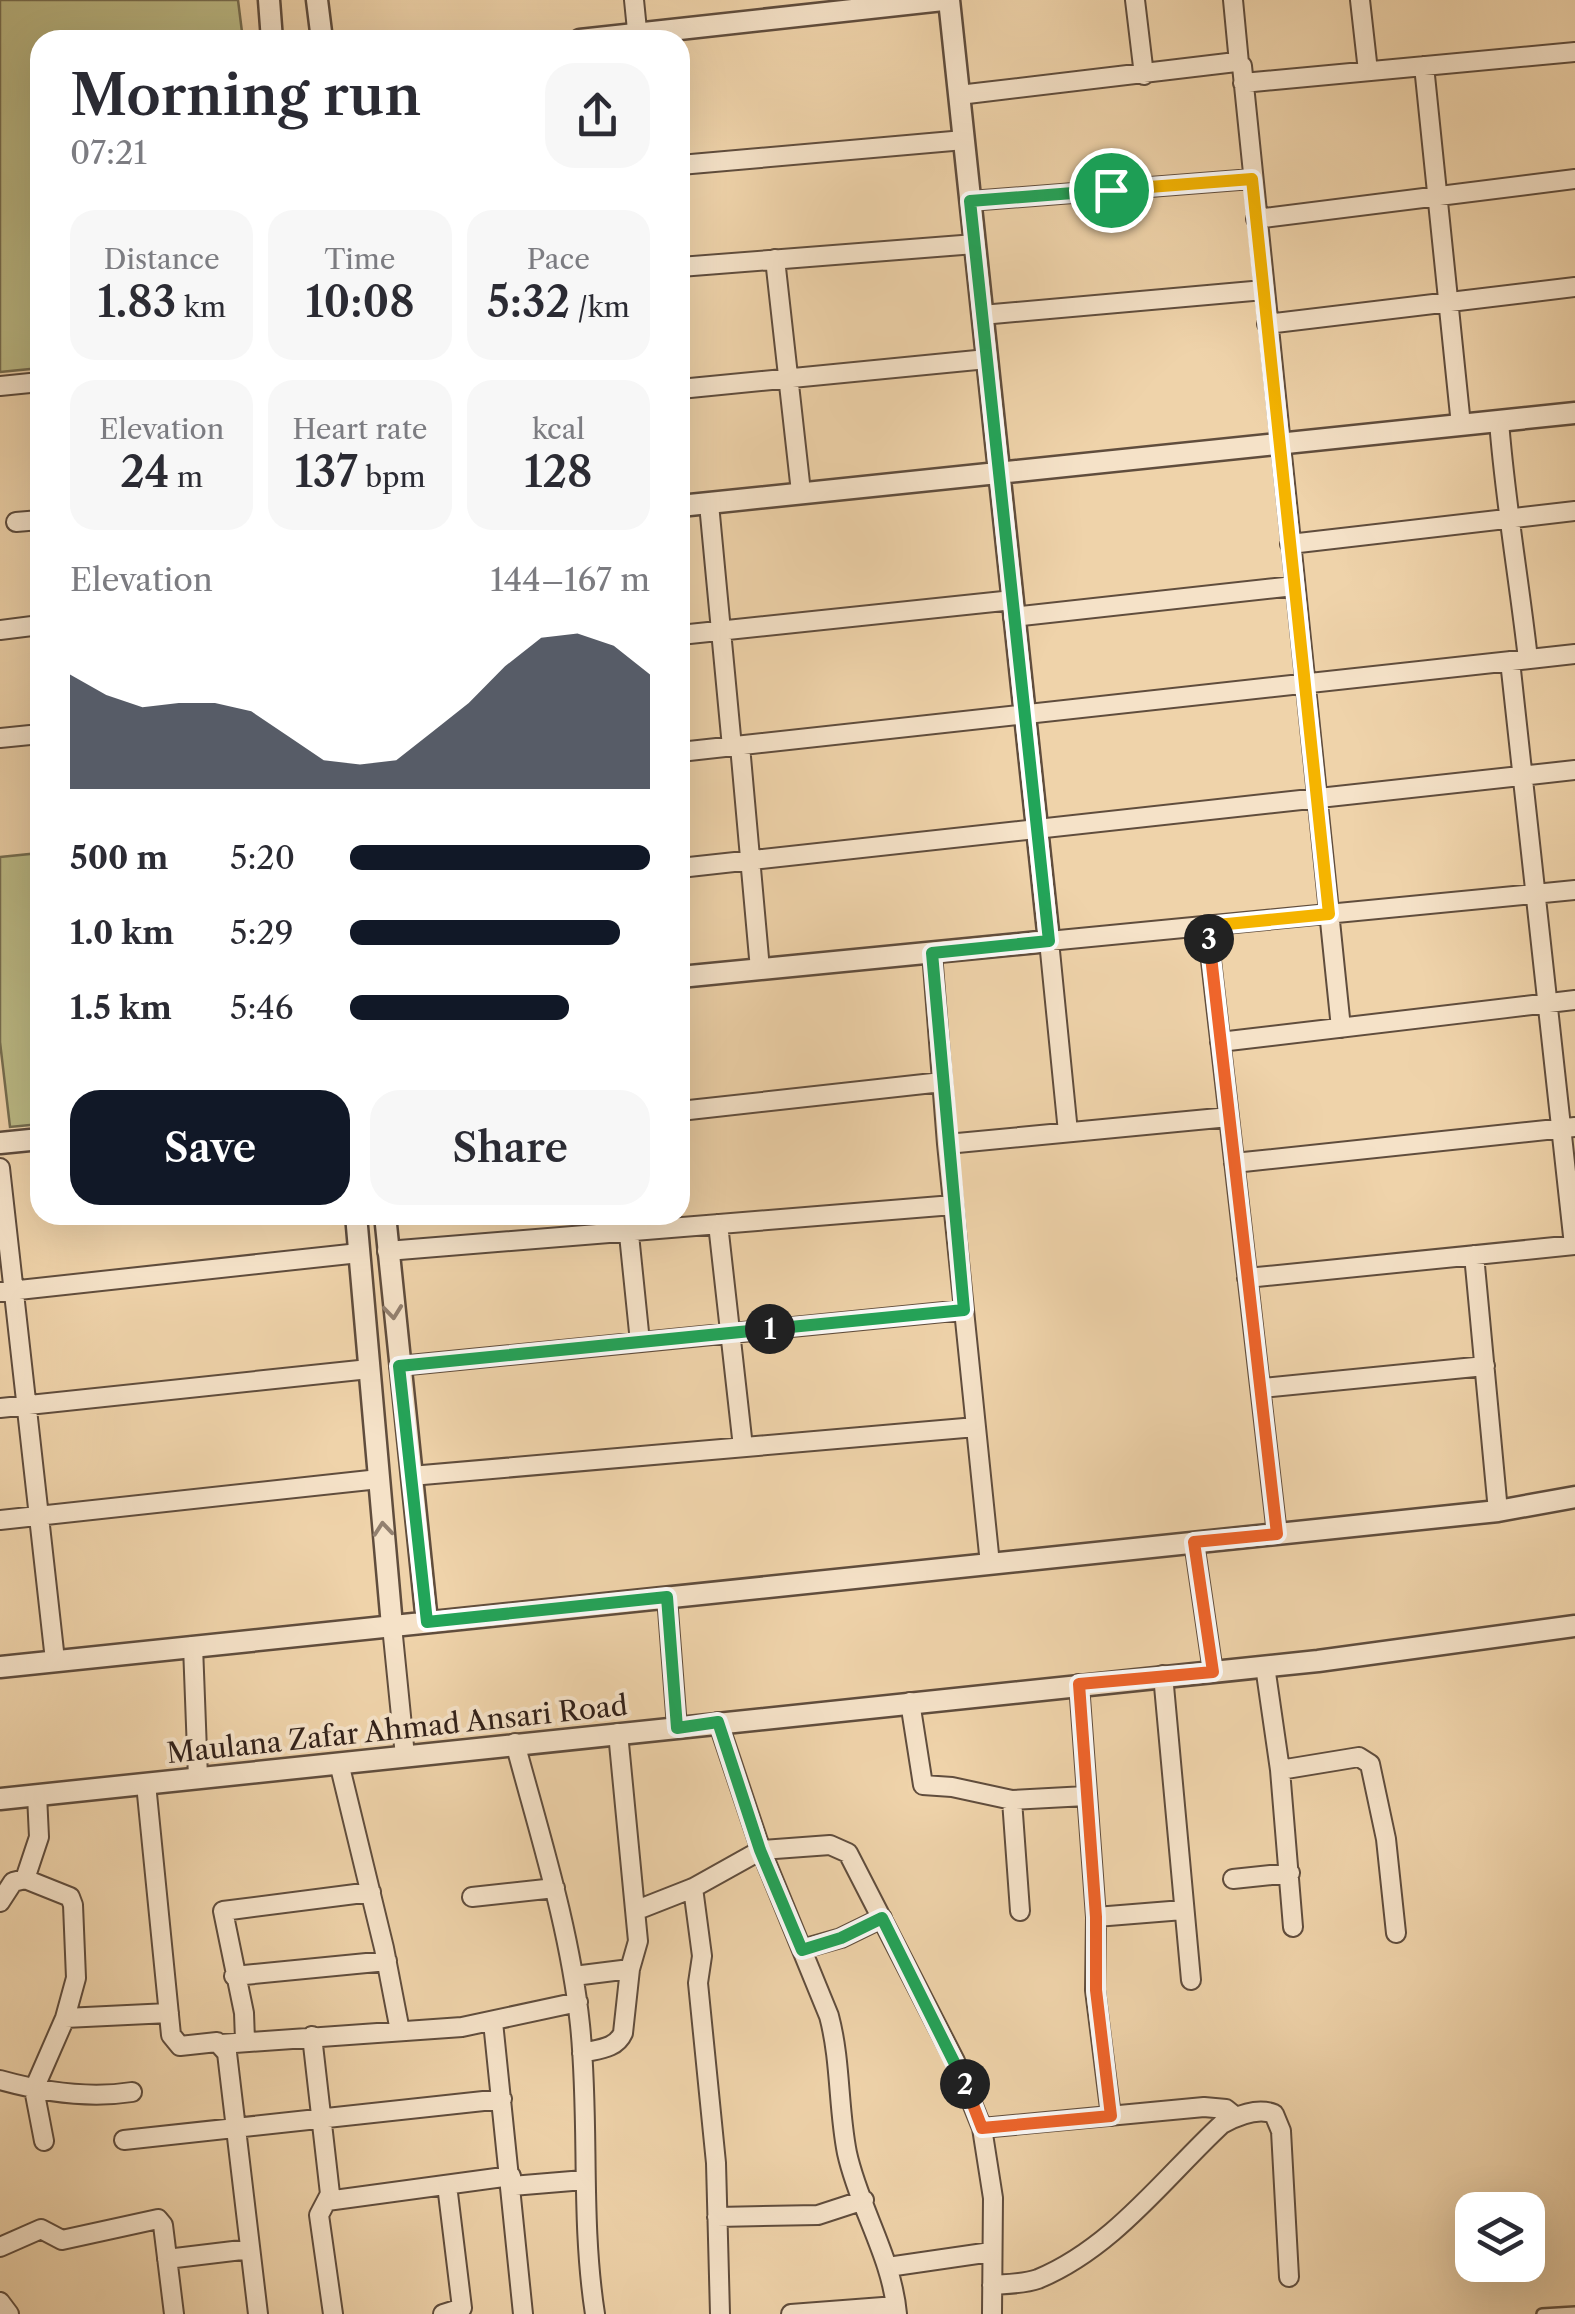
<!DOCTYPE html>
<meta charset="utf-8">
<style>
:root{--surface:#fff;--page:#f7f7f7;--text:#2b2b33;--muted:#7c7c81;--accent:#111827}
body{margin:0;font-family:"Libre Caslon Text",serif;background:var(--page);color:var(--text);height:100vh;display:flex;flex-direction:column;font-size:38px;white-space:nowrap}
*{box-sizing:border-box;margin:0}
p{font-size:32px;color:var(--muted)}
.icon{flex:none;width:55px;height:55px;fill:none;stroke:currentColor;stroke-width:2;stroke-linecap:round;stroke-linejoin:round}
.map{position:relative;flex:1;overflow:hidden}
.panel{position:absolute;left:30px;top:30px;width:660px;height:1195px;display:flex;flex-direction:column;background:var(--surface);border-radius:30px;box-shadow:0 10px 40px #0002}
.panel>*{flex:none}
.buttons{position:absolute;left:1455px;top:2192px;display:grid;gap:20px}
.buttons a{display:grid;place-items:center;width:90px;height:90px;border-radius:20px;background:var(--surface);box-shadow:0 10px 40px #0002;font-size:50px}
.pin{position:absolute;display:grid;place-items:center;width:85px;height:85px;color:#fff;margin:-42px;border:5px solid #fff;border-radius:50%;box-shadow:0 2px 10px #0007}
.km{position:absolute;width:50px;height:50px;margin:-25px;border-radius:50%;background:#222;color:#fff;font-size:28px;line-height:50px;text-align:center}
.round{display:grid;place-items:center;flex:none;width:105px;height:105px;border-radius:30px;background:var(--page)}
.summary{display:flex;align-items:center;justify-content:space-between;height:170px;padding:0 40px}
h1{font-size:55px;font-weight:600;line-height:75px}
.metrics{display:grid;grid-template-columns:repeat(3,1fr);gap:15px;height:170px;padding:10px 40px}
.metrics div{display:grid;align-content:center;border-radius:25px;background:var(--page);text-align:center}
.metrics b{font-size:42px;font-weight:600}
.metrics small{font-size:28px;font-weight:400}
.metrics p{font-size:28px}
.chart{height:280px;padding:20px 40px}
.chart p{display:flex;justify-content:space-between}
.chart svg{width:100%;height:180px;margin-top:10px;fill:var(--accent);opacity:.7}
.action{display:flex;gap:20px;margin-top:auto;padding:20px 40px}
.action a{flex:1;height:115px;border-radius:30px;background:var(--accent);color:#fff;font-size:40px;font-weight:600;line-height:115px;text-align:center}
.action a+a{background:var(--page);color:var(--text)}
ul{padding:0 40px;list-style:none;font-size:32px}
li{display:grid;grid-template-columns:160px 120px 1fr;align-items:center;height:75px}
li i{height:25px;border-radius:12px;background:var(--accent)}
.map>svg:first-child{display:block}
.green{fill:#bdbb86;stroke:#776e50;stroke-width:2.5}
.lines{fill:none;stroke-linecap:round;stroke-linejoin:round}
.service-casing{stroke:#604d3d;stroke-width:14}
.minor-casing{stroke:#604d3d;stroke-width:22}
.tertiary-casing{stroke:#604d3d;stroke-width:25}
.service{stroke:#f5e2c8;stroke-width:9}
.minor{stroke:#f5e2c8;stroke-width:18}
.tertiary{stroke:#f5e2c8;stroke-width:20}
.oneway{stroke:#938170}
.split-1-casing{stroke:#fff;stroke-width:20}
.split-2-casing{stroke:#fff;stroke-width:20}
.split-3-casing{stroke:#fff;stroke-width:20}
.split-4-casing{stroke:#fff;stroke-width:20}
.split-1{stroke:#22a559;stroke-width:12}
.split-2{stroke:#22a559;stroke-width:12}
.split-3{stroke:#f0652b;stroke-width:12}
.split-4{stroke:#f5b400;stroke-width:12}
.labels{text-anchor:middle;stroke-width:8;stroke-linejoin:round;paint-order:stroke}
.street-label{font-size:28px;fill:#312019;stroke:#f5e2c8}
</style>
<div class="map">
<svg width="1575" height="2314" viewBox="0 0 1575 2314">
<rect width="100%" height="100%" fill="#efd3aa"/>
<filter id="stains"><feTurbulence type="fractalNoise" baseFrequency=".002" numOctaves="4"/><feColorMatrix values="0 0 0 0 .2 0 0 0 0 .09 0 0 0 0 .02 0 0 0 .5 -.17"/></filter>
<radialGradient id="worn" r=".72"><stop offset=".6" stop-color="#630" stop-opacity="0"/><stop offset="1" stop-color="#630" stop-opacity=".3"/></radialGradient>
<!-- green -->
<path class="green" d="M0 0H238L243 40H40V368L0 372Z
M40 853V1124L10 1127 0 1042V857Z"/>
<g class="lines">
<defs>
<path id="service" d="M1542 2314 1575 2312"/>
<path id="minor" d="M634 0 638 40
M1135 0 1144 75
M1233 0 1239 63
M1360 0 1368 71
M1424 66 1461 425
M1243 83 1575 52
M959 95 1236 62 1242 66 1341 1028
M680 165 964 140
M970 201 1252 179
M1256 219 1575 179
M775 259 801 492
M680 267 975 244
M982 315 1264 290
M1267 324 1575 287
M0 386 40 382
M680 389 987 359
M1499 421C1505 501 1519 579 1528 659
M709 504 732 747
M16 522 40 520
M1290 544 1575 511
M1013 617 1294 586
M0 630 40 625
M680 635 1013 600
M1510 661 1574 1245
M0 738 40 734
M740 746 760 969
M680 752 1575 654
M680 868 1575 770
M1207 926 1277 1534
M932 953 947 1144 990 1564
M1220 1042 1575 1000
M680 1111 942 1082
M1068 1132 1049 941 1575 890
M947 1144 1229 1117
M1234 1163 1575 1127
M0 1168 55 1660
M627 1215 640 1342
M718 1224 743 1447
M387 1251 953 1205
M1474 1255 1498 1511
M1247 1278 1575 1245
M0 1292 359 1253
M399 1366 964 1310
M1262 1388 1485 1366
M0 1408 369 1369
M411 1476 976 1427
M0 1520 379 1479
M1194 1542 1213 1672
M667 1597 677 1727
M392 1626 405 1756
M193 1646 198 1778
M1265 1666 1280 1770 1293 1927
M1163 1675 1191 1980
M1079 1684 1096 1917 1095 1990 1111 2116
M910 1702 923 1785 952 1787 1012 1800 1086 1796
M718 1722 761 1850 829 2016C841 2061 838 2108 847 2153 859 2208 892 2257 897 2314
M515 1743C540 1836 570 1929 580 2025 590 2121 580 2218 595 2314
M339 1763 384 1948 400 2031
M1280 1770 1359 1757 1370 1764 1386 1839 1396 1933
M146 1784 171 2035 180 2046 217 2042 227 2053 258 2314
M1012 1800 1020 1911
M25 1879 39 1837 37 1795
M1233 1879 1290 1873
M693 1888 702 1956 698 1983 716 2163 720 2314
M472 1897 555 1888
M0 1902 13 1882 25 1879 70 1897 73 1905 76 1978 65 2018 34 2089 44 2141
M637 1910 693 1888 761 1850 830 1845 848 1853 955 2061 982 2128 993 2198 992 2314
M1096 1917 1183 1910
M802 1949 841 1938 882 1918
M234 1976 387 1961
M574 1976 630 1969
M65 2018 169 2013
M493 2022 523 2314
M312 2036 330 2194 319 2215 333 2314
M245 2040 244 2013 223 1911 371 1892
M221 2044 462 2027 578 2002
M582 2053C598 2049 616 2049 623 2033L630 1969 638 1941 618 1733
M0 2080C43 2092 87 2099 132 2092
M982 2128 1204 2107 1226 2109 1236 2117
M124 2140 502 2099
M512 2186 584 2180
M327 2201 511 2176
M717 2217 818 2215 864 2200
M0 2247 41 2229 62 2240 158 2219 163 2225 174 2314
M167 2259 250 2249
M888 2267 991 2252
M992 2285C1007 2284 1024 2284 1038 2279 1113 2248 1164 2178 1222 2124 1237 2116 1257 2107 1274 2114L1281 2131 1289 2277
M0 2302 9 2314
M443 2314 462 2308 447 2185
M791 2314 896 2306"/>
<path id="tertiary" d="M269 0 272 40
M317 0 322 40
M580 40 943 0
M680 506 1575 413
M680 977 1049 941 949 0
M0 1143 40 1139
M356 1215 392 1626
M385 1215 427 1622
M0 1667 1498 1511 1575 1497
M0 1799 1318 1661 1575 1626"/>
</defs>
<!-- service casing -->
<use href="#service" class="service-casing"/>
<!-- minor casing -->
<use href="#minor" class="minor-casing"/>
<!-- tertiary casing -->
<use href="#tertiary" class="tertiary-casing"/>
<!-- service -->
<use href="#service" class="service"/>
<!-- minor -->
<use href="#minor" class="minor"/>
<!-- tertiary -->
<use href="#tertiary" class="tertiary"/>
</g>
<!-- one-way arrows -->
<defs><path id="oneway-chevron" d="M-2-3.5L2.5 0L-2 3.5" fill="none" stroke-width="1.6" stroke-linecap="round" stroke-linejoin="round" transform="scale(2.5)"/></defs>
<g class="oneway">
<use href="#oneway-chevron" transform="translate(393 1312) rotate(84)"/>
<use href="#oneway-chevron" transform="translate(383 1529) rotate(-95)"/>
</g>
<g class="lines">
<defs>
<path id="split-1" d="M770 1329 964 1310 932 953 1049 941 970 201 1111 190"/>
<path id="split-2" d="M770 1329 399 1366 427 1622 667 1597 677 1728 718 1722 760 1850 802 1950 841 1938 882 1918 965 2084"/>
<path id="split-3" d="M965 2084 982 2128 1111 2116 1096 1990V1917L1079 1684 1213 1672 1194 1542 1277 1534 1209 939"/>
<path id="split-4" d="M1111 190 1252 179 1329 914 1207 926 1209 939"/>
</defs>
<!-- split-1 casing -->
<use href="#split-1" class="split-1-casing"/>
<!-- split-2 casing -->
<use href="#split-2" class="split-2-casing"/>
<!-- split-3 casing -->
<use href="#split-3" class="split-3-casing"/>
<!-- split-4 casing -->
<use href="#split-4" class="split-4-casing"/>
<!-- split-1 -->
<use href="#split-1" class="split-1"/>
<!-- split-2 -->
<use href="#split-2" class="split-2"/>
<!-- split-3 -->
<use href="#split-3" class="split-3"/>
<!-- split-4 -->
<use href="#split-4" class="split-4"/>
</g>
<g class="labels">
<!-- street labels -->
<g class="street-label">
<text transform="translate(397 1729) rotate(-6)" y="10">Maulana Zafar Ahmad Ansari Road</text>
</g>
</g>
<rect width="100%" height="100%" filter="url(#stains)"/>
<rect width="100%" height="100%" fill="url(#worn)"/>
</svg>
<div class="buttons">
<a><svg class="icon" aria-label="layers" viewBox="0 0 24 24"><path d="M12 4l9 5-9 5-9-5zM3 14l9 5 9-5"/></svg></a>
</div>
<div class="pin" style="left:1111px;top:190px;background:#1e9e55"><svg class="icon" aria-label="arrive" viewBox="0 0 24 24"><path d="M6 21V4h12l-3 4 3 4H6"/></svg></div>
<b class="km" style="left:770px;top:1329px">1</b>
<b class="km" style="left:965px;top:2084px">2</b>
<b class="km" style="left:1209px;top:939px">3</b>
<section class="panel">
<div class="summary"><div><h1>Morning run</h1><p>07:21</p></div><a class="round"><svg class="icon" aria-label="share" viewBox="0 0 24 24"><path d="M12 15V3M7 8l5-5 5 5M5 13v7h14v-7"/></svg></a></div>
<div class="metrics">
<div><p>Distance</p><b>1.83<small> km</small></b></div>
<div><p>Time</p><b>10:08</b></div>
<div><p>Pace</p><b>5:32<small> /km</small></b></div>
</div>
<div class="metrics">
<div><p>Elevation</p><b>24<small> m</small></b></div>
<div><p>Heart rate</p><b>137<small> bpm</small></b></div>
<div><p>kcal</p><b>128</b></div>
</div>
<div class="chart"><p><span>Elevation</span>144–167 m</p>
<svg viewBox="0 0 160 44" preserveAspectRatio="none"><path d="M0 44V16L10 21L20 24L30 23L40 23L50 25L60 31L70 37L80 38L90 37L100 30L110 23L120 14L130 7L140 6L150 9L160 16V44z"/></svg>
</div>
<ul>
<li><b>500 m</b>5:20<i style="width:100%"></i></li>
<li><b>1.0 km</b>5:29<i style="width:90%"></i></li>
<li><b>1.5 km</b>5:46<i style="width:73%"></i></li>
</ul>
<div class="action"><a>Save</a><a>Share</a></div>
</section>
</div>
